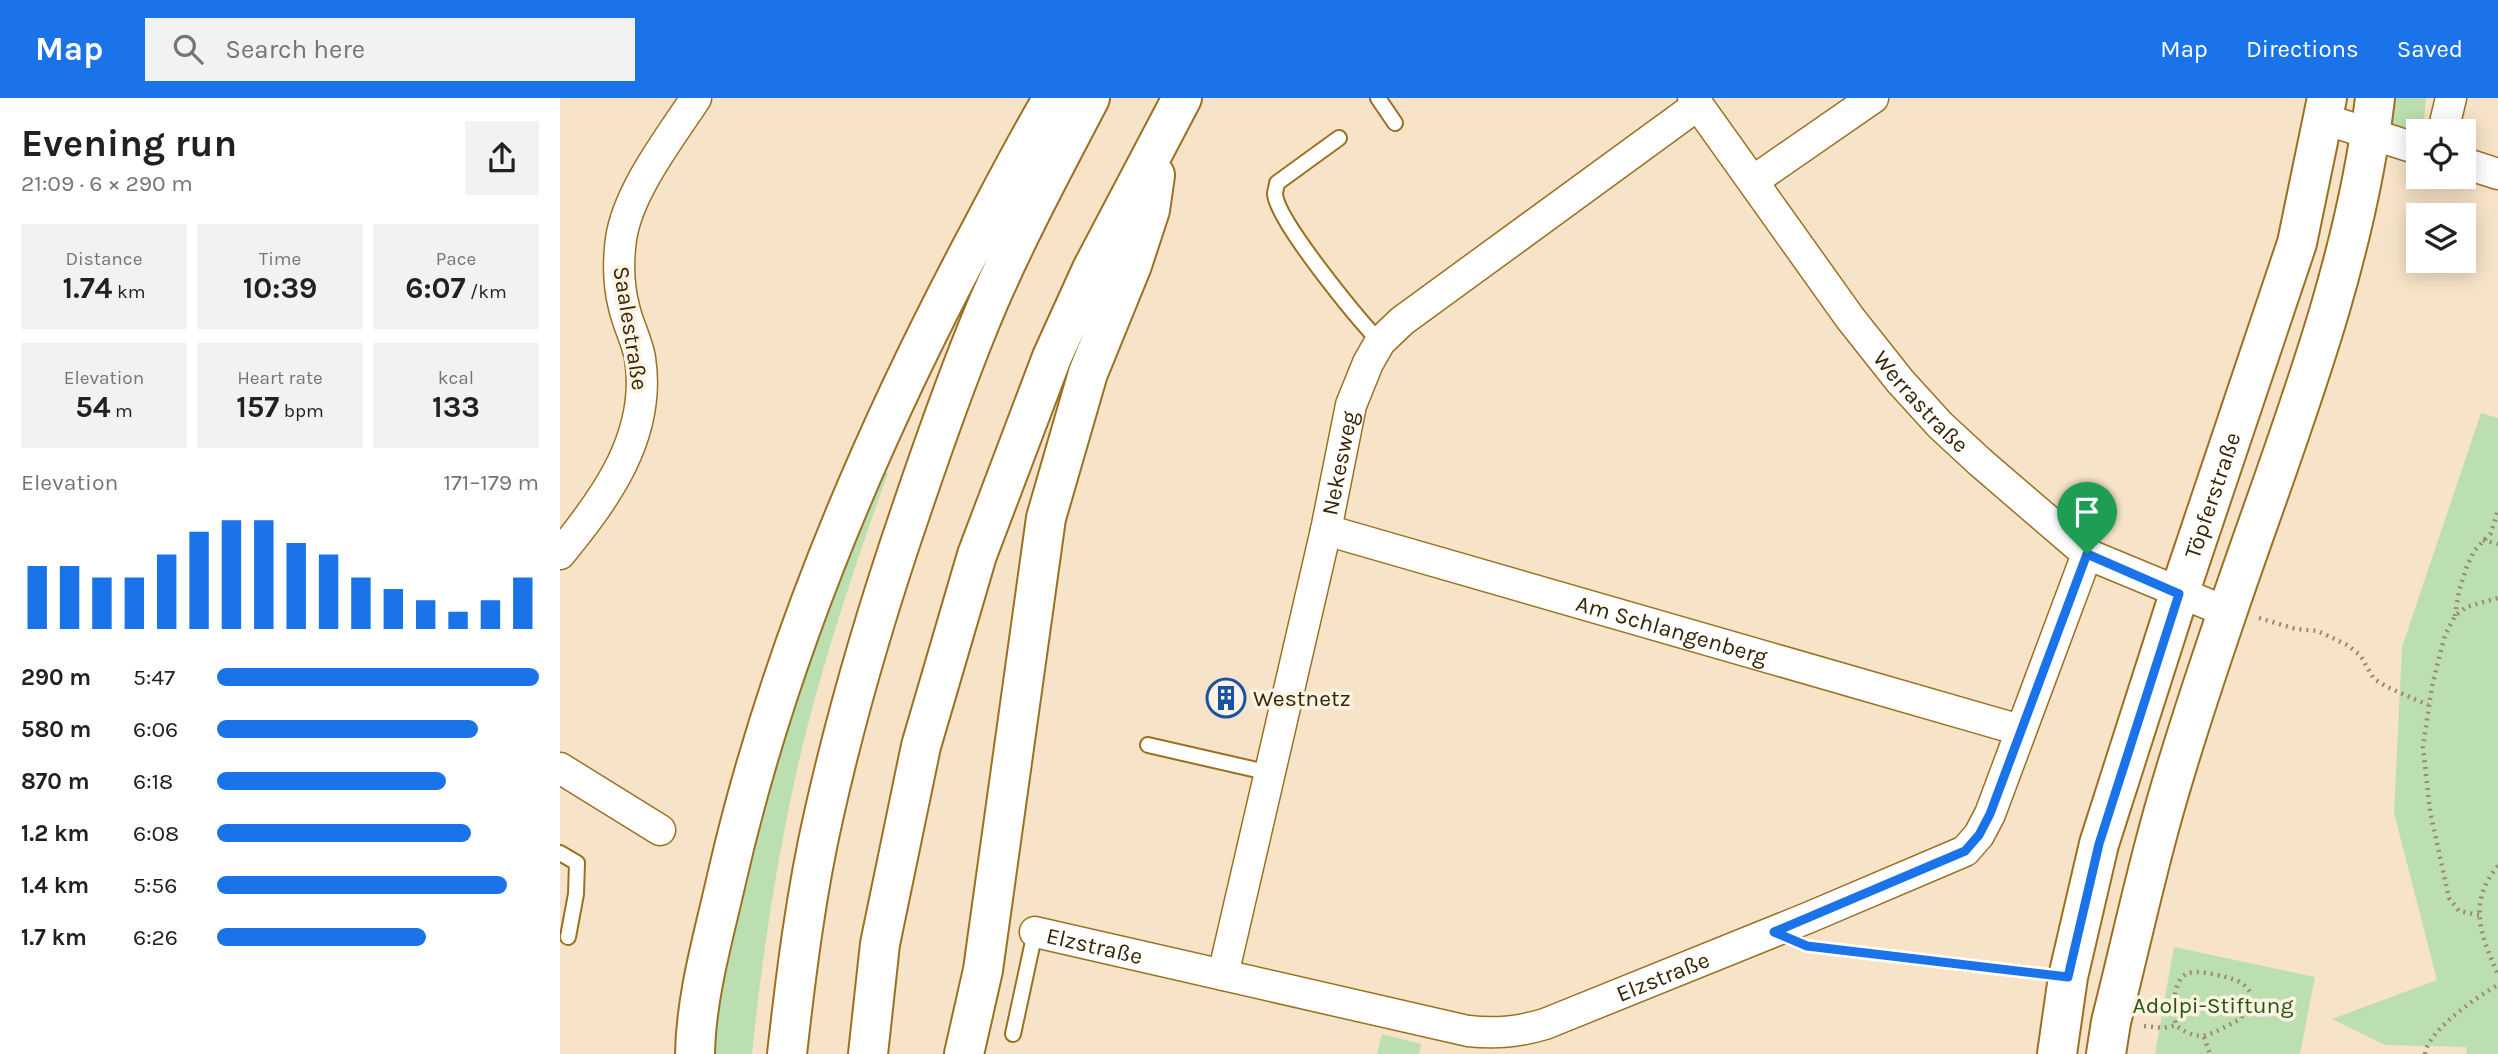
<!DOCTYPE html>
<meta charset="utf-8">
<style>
:root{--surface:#fff;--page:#f2f2f2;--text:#202124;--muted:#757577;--accent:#1a73e8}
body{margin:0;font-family:Karla,sans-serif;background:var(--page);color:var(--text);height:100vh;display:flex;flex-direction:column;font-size:26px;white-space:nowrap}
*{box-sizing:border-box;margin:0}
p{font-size:23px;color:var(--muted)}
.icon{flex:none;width:38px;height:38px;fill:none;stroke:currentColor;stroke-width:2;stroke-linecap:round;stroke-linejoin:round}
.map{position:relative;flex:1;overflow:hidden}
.sheet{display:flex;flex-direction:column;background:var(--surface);width:560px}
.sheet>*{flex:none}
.controls{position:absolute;left:1846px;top:21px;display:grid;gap:14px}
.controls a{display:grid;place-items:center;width:70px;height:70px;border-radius:0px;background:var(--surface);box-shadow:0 4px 18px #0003;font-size:35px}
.pin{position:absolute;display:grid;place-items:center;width:60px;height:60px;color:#fff;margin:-72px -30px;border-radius:50% 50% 50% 0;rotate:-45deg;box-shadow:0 0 7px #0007}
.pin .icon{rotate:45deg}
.round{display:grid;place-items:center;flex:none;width:74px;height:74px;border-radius:0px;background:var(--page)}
.head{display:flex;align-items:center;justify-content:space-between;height:119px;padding:0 21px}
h1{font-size:38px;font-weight:700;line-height:52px}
.figures{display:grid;grid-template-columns:repeat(3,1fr);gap:10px;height:119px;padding:7px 21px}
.figures div{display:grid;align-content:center;border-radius:0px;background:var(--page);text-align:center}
.figures b{font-size:30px;font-weight:700}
.figures small{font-size:19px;font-weight:400}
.figures p{font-size:19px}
.chart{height:196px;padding:14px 21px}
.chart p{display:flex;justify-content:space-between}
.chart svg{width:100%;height:126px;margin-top:7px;stroke:var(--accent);stroke-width:6}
ul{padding:0 21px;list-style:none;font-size:23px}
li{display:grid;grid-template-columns:112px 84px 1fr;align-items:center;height:52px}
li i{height:18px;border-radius:9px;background:var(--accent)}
header{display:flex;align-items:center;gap:42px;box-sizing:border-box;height:98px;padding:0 35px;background:var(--accent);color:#fff}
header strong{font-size:33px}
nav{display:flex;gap:38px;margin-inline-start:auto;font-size:24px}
.search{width:490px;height:63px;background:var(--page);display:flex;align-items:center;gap:18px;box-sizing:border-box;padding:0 24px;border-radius:0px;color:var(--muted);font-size:26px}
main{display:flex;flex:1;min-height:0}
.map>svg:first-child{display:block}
.green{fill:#bbdfb0}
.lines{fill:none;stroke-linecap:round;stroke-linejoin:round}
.service-casing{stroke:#9b7021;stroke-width:18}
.minor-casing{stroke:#9b7021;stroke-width:33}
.secondary-casing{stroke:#9b7021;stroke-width:42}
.motorway-casing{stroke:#9b7021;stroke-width:42}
.path{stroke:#9c8a6c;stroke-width:4.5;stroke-dasharray:2 5;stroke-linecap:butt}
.service{stroke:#fff;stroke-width:14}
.minor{stroke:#fff;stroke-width:30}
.secondary{stroke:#fff;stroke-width:38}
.motorway{stroke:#fff;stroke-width:38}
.route-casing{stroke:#fff;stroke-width:14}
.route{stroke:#1a73e8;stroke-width:9}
.labels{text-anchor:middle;stroke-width:7;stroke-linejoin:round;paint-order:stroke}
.street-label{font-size:23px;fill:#372504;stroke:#fdf3e5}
.poi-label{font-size:23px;fill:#372504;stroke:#fdf3e5;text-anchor:start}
.park-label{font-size:23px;fill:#275812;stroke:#fdf3e5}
</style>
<header>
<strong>Map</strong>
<div class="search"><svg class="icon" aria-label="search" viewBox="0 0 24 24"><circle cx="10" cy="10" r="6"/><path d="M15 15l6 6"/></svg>Search here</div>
<nav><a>Map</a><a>Directions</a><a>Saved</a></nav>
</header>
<main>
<section class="sheet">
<div class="head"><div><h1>Evening run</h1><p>21:09 · 6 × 290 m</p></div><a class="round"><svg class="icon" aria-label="share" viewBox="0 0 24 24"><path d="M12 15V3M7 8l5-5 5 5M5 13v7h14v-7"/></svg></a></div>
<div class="figures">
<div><p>Distance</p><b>1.74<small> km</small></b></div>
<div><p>Time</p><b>10:39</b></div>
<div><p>Pace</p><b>6:07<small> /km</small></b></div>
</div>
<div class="figures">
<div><p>Elevation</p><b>54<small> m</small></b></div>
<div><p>Heart rate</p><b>157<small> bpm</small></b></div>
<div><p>kcal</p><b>133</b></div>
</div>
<div class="chart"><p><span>Elevation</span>171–179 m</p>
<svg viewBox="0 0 160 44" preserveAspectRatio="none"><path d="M5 44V22M15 44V22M25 44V26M35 44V26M45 44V18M55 44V10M65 44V6M75 44V6M85 44V14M95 44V18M105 44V26M115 44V30M125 44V34M135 44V38M145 44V34M155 44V26"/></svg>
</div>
<ul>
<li><b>290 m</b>5:47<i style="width:100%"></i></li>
<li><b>580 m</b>6:06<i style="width:81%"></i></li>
<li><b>870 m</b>6:18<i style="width:71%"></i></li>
<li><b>1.2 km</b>6:08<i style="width:79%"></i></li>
<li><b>1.4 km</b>5:56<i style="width:90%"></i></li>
<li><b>1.7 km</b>6:26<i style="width:65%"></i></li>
</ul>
</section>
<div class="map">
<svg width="1938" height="956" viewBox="0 0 1938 956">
<rect width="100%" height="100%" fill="#f7e4c8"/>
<!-- green -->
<path class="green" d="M1795 0H1866L1863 32 1793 22Z
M1921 315 1938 320V956H1907L1906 949 1825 947 1772 921 1877 882 1834 715 1842 549Z
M318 372 328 375C294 470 262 565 239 663 217 759 202 858 192 956H151L153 932 179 801 227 621Z
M1614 849 1755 879 1740 956H1595Z
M822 936 861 946 859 956H817Z"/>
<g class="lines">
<defs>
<path id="service" d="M818 0 835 25
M779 40 717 85C717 88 715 92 715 96 717 123 798 221 820 244
M588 647 710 675
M0 755 17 765 16 796 8 839
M453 936 475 834"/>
<g id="minor">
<path id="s1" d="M1133 0 1290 220 1340 283 1380 327 1420 364 1527 456 1667 514"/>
<path d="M1764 21 1858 51"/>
<path d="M1883 33 1891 0"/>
<path d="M1904 65 1938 76"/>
<path d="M1193 83 1313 0"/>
<path id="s2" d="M766 432 1460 632"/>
<path d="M0 456C46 400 92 337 80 260 77 243 68 227 64 209 58 186 58 164 61 141 68 93 110 40 136 0"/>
<path d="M0 670 100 732"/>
<path id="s3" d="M475 834 908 933C936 936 958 934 985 926L1250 819 1405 753 1419 737 1430 716 1527 456"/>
<path id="s4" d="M663 877 766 432 791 307 808 265 820 244 842 223 1138 7"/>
</g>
<g id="secondary">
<path id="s5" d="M1497 956 1508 879 1539 746 1619 496 1737 145 1767 0"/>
<path d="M1546 956 1551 924C1567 861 1581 797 1598 734 1618 659 1643 585 1668 512 1725 344 1794 178 1815 0"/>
</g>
<path id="motorway" d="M135 956C136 897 154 837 167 779 219 552 312 335 422 130 445 86 468 42 493 0
M227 956C236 876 246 795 264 716 287 614 316 515 350 416 374 345 399 273 429 203 459 134 495 67 530 0
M308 956 320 846 361 648 417 457 492 259 532 171 622 0
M404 956 423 872 486 420 528 275 572 167 590 112 595 77"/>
</defs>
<!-- service casing -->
<use href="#service" class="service-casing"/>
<!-- minor casing -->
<use href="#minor" class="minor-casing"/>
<!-- secondary casing -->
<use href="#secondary" class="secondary-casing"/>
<!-- motorway casing -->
<use href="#motorway" class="motorway-casing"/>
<!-- path -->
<path class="path" d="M1923 442 1938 446
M1895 518 1899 493 1907 468 1914 453 1931 435 1938 412
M1699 520 1736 531 1758 533 1787 547 1800 557 1814 581 1827 589 1868 607
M1938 768C1907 804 1921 839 1938 876
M1919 817 1899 813 1889 800 1870 713 1863 649 1872 588 1885 537 1895 518 1906 509 1938 500
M1259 850 1476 875
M1584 928 1604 930 1616 927C1642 949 1655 932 1681 921L1690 894C1683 883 1673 881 1662 878 1652 876 1638 872 1628 875 1612 882 1613 912 1616 927
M1644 939 1650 956
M1865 956C1867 933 1918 898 1938 887"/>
<!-- service -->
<use href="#service" class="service"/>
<!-- minor -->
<use href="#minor" class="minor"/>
<!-- secondary -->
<use href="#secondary" class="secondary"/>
<!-- motorway -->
<use href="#motorway" class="motorway"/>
</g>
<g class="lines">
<defs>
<path id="route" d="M1527 456 1619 496 1539 746 1508 879 1247 848 1214 834 1405 753 1419 737 1430 716Z"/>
</defs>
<!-- route casing -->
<use href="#route" class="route-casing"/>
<!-- route -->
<use href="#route" class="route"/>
</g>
<!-- icons -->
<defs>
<symbol id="building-ring" viewBox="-11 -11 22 22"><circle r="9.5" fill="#fdf3e5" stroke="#1952a4" stroke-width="1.5"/><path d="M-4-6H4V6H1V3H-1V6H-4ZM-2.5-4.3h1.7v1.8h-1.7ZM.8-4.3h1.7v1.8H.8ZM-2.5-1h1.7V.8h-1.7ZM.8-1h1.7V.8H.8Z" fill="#1952a4"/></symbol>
</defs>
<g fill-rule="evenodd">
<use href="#building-ring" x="644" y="578" width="44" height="44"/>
</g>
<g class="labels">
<!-- street labels -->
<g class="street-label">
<text transform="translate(71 230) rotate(81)" y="8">Saalestraße</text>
<text dy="8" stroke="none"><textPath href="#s1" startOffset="380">Werrastraße</textPath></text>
<text dy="8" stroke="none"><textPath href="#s4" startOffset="525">Nekesweg</textPath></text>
<text dy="8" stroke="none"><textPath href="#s5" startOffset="581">Töpferstraße</textPath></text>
<text dy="8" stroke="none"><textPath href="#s2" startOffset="360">Am Schlangenberg</textPath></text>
<text dy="8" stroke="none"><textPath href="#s3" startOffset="61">Elzstraße</textPath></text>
<text dy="8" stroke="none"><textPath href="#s3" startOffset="649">Elzstraße</textPath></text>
</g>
<!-- poi labels -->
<g class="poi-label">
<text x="693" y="608">Westnetz</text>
</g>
<!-- park labels -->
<g class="park-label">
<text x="1653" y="915">Adolpi-Stiftung</text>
</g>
</g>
</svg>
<div class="controls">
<a><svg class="icon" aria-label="locate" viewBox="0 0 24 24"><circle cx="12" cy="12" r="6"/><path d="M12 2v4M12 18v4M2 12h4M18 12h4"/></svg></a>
<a><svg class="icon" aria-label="layers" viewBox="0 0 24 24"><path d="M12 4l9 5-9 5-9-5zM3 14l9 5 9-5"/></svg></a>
</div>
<div class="pin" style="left:1527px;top:456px;background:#1e9e55"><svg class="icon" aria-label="arrive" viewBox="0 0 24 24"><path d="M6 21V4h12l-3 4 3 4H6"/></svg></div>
</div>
</main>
